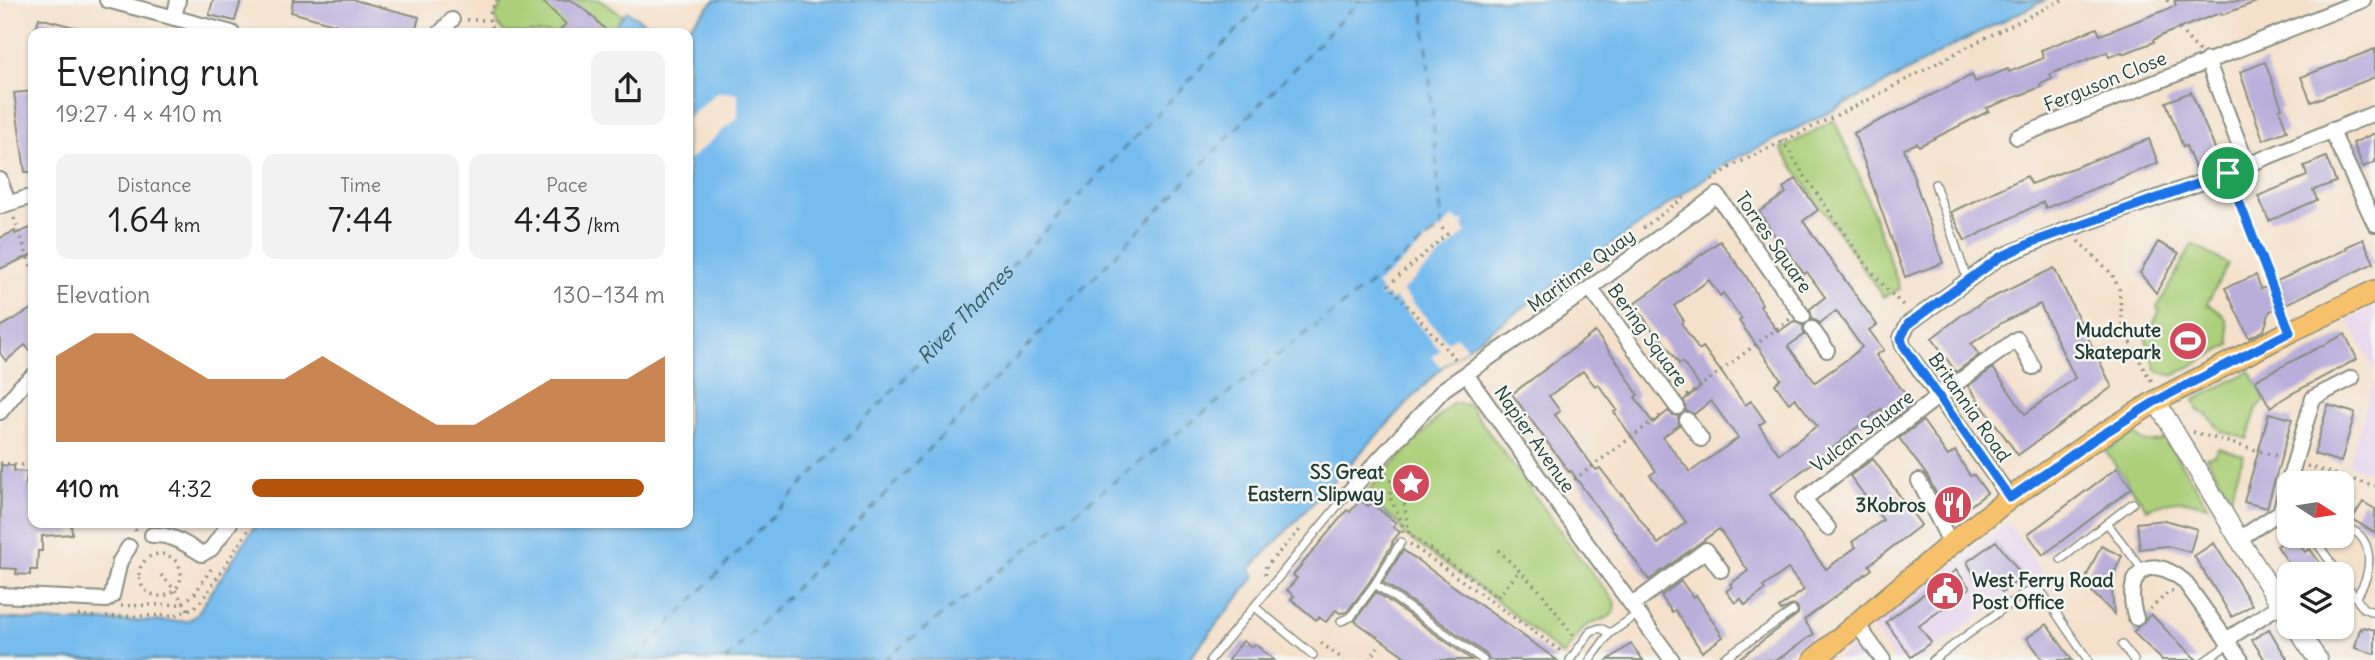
<!DOCTYPE html>
<meta charset="utf-8">
<style>
:root{--surface:#fff;--page:#f2f2f2;--text:#222;--muted:#767676;--accent:#b45309}
body{margin:0;font-family:Delius,sans-serif;background:var(--page);color:var(--text);height:100vh;display:flex;flex-direction:column;font-size:26px;white-space:nowrap}
*{box-sizing:border-box;margin:0}
p{font-size:23px;color:var(--muted)}
.icon{flex:none;width:38px;height:38px;fill:none;stroke:currentColor;stroke-width:2;stroke-linecap:round;stroke-linejoin:round}
.map{position:relative;flex:1;overflow:hidden}
.drawer{position:absolute;left:28px;top:28px;width:665px;height:500px;display:flex;flex-direction:column;background:var(--surface);border-radius:14px;box-shadow:0 2px 5px #0004}
.drawer>*{flex:none}
.needle{width:46px;rotate:102deg}
.controls{position:absolute;left:2277px;top:471px;display:grid;gap:14px}
.controls a{display:grid;place-items:center;width:77px;height:77px;border-radius:14px;background:var(--surface);box-shadow:0 2px 5px #0004;font-size:35px}
.pin{position:absolute;display:grid;place-items:center;width:60px;height:60px;color:#fff;margin:-30px;border:4px solid #fff;border-radius:50%;box-shadow:0 2px 7px #0007}
.round{display:grid;place-items:center;flex:none;width:74px;height:74px;border-radius:14px;background:var(--page)}
.head{display:flex;align-items:center;justify-content:space-between;height:119px;padding:0 28px}
h1{font-size:38px;font-weight:600;line-height:52px}
.stats{display:grid;grid-template-columns:repeat(3,1fr);gap:10px;height:119px;padding:7px 28px}
.stats div{display:grid;align-content:center;border-radius:14px;background:var(--page);text-align:center}
.stats b{font-size:35px;font-weight:600}
.stats small{font-size:19px;font-weight:400}
.stats p{font-size:19px}
.chart{height:196px;padding:14px 28px}
.chart p{display:flex;justify-content:space-between}
.chart svg{width:100%;height:126px;margin-top:7px;fill:var(--accent);opacity:.7}
ul{padding:0 28px;list-style:none;font-size:23px}
li{display:grid;grid-template-columns:112px 84px 1fr;align-items:center;height:52px}
li i{height:18px;border-radius:9px;background:var(--accent)}
.map>svg:first-child{display:block}
.built{fill:#e7d2ef}
.green{fill:#acd079;stroke:#668656;stroke-width:2}
.water{fill:#77bcee;stroke:#4b7c91;stroke-width:2}
.pier{fill:#f5e1cb}
.lines{fill:none;stroke-linecap:round;stroke-linejoin:round}
.ferry{stroke:#355d62;stroke-width:2;stroke-dasharray:9 7;stroke-linecap:butt}
.building{fill:#b9adda;fill-rule:evenodd}
.service-casing{stroke:#8a8f80;stroke-width:10}
.minor-casing{stroke:#8a8f80;stroke-width:18}
.tertiary-casing{stroke:#8a8f80;stroke-width:21}
.primary-casing{stroke:#8a8f80;stroke-width:24}
.path{stroke:#8a8f80;stroke-width:3.5;stroke-dasharray:2 5;stroke-linecap:butt}
.service{stroke:#fff;stroke-width:7}
.minor{stroke:#fff;stroke-width:14}
.tertiary{stroke:#fff;stroke-width:18}
.primary{stroke:#f7c06b;stroke-width:21}
.route-casing{stroke:#fff;stroke-width:14}
.route{stroke:#1a73e8;stroke-width:9}
.labels{text-anchor:middle;stroke-width:5;stroke-linejoin:round;paint-order:stroke}
.street-label{font-size:19px;fill:#1f3d34;stroke:#f6f6f2}
.poi-label{font-size:19px;font-weight:bold;fill:#1f3d34;stroke:#f6f6f2;text-anchor:end}
.water-label{font-size:21px;font-style:italic;fill:#355d62;stroke:#f6f6f2}
</style>
<div class="map">
<svg width="2375" height="660" viewBox="0 0 2375 660">
<rect width="100%" height="100%" fill="#f6f6f2"/>
<filter id="ink" filterUnits="userSpaceOnUse"><feTurbulence type="fractalNoise" baseFrequency=".0143" numOctaves="2"/><feDisplacementMap in="SourceGraphic" scale="14" xChannelSelector="R" yChannelSelector="G"/><feConvolveMatrix kernelMatrix="1 2 1 2 8 2 1 2 1" color-interpolation-filters="sRGB"/></filter>
<filter id="wash" filterUnits="userSpaceOnUse"><feTurbulence type="fractalNoise" baseFrequency=".00686" numOctaves="4" result="noise"/><feDisplacementMap in="SourceGraphic" scale="28" xChannelSelector="R" yChannelSelector="G"/><feGaussianBlur stdDeviation="1.57" result="paint"/><feColorMatrix in="noise" values="0 0 0 0 0 0 0 0 0 0 0 0 0 0 0 0 0 1.4 0 .05"/><feComposite in="paint" operator="in"/></filter>
<g filter="url(#wash)">
<rect width="100%" height="100%" fill="#f5e1cb"/>
<!-- built -->
<path class="built" d="M2375 307V371L2349 320Z
M2375 379V473L2348 465Z
M2008 523 2042 571 1920 660H1895L1872 626Z
M1855 644 1867 660H1837Z"/>
<!-- green -->
<path class="green" d="M504 0H600L629 20 639 33H505L498 25 495 17Z
M1834 120 1861 180 1900 289 1883 297 1781 149Z
M2192 244 2228 264 2207 304C2230 316 2226 320 2231 345L2173 376 2157 371 2145 337 2160 311 2157 308Z
M2250 371 2266 400 2257 408 2247 439 2221 431 2208 415 2198 411 2194 400Z
M1452 403 1469 405 1577 554 1615 602C1617 624 1595 616 1584 628 1576 637 1570 647 1563 656L1500 603 1405 535 1397 522 1362 497Z
M2133 432C2142 444 2152 444 2165 439L2208 506C2182 499 2172 499 2147 509L2106 452Z
M2218 448 2243 455 2231 497 2206 457 2214 455Z"/>
<!-- water -->
<path class="water" d="M715 0H2045L1960 42 1868 93 1725 164 1472 344 1442 367 1250 569 1255 577 1188 660H0V618L50 621H188L197 614 257 523H688V33H683Z
M627 11 660 33H613L611 31Z"/>
<!-- pier -->
<path class="pier" d="M717 92 738 93V117L688 161V118Z
M1454 217 1459 222 1465 220 1463 227 1466 232 1402 291 1448 342 1456 336 1467 348 1441 367 1432 357 1440 350 1394 297 1391 301 1386 295 1379 297 1382 291 1376 285Z"/>
<g class="lines">
<!-- ferry -->
<g class="ferry">
<path id="s1" d="M635 660 1266 0"/>
<path d="M726 660 1360 0"/>
<path d="M884 660 1442 228 1423 0"/>
</g>
</g>
<g id="blocks">
<!-- building -->
<path class="building" d="M213 0H241L235 21 209 15Z
M293 0H354L419 17 415 33H366L291 12Z
M541 0H571L588 12 609 33H557L566 24Z
M2174 0 2259 1 2222 15 2221 13 2209 17 2165 34 2153 40 2154 42 2123 54 2122 52 2109 57 2107 52 2050 74 2052 79 2040 84 2041 87 1987 108 1989 111 1919 146 1917 143 1904 149 1943 263 1905 277 1854 133 1972 75 1975 82 2008 69 2009 72 2044 58 2041 50 2097 28 2100 35 2176 6Z
M39 18 78 28V33H35Z
M2375 49V77L2311 102 2301 77Z
M2265 62 2282 108 2279 109 2287 131 2263 140 2240 72Z
M33 91V172H25L14 93Z
M2191 92 2219 158 2195 168 2186 146 2183 147 2166 102Z
M2375 133V162L2363 167 2353 143Z
M2149 139 2158 163 2046 208 2043 202 1965 241 1951 212 2027 176 2031 184Z
M2326 157 2336 182 2313 190 2317 200 2269 221 2258 196 2307 176 2304 166Z
M1796 179 1818 210 1803 221 1877 325 1869 330 1884 350 1876 355 1913 404 1890 421 1881 409 1851 432 1852 433 1770 495 1826 569 1856 547 1852 542 1883 520 1850 476 1873 459 1921 525 1869 565 1872 569 1804 620 1814 634 1777 660H1737L1798 614V608L1795 605 1790 606 1781 611 1779 608 1804 590 1788 569 1763 587 1765 590 1745 605 1741 599 1735 603 1726 591 1732 587 1730 584 1748 571 1719 529 1649 580 1571 471 1569 472 1512 394 1595 332 1621 367 1638 395 1635 397 1653 423 1668 411 1673 415 1678 416 1679 425 1663 437 1690 472 1738 438 1711 401 1694 414 1686 411 1684 400 1701 387 1682 362 1679 364 1661 338 1659 339 1634 304 1720 241 1746 276 1762 304 1760 306 1778 332 1794 321 1803 326 1804 335 1788 346 1815 382 1849 358 1862 347 1836 311 1820 323 1812 319 1810 309 1825 297 1807 272 1804 274 1785 247 1783 248 1759 212 1786 193 1783 188ZM1709 280 1720 296 1723 293 1742 319 1739 321 1781 379 1775 384 1782 394 1789 403 1795 398 1817 426 1779 454 1759 425 1765 421 1751 401 1745 405 1703 347 1699 350 1681 323 1684 321 1674 306ZM1583 371 1595 386 1598 384 1617 410 1614 412 1656 471 1650 475 1686 522 1658 544 1622 494 1621 495 1600 468 1596 470 1555 415 1560 411 1549 396Z
M33 227V254L0 269V238L15 231V234Z
M2363 239 2374 263 2286 304 2277 281 2347 249 2346 247Z
M2158 242 2179 253 2156 293 2140 273Z
M2054 268 2112 387 2018 455 1968 386 1993 368 2025 414 2075 378 2040 304 2003 322 1971 344 1979 355 1956 372 1932 338 1963 314 1987 300Z
M2256 275 2261 289 2266 287 2275 309 2270 311 2264 330 2249 338 2225 288Z
M33 308V354L25 345 6 361 0 353V327Z
M2345 334 2357 359 2291 394 2270 407 2255 380Z
M2328 405 2355 413 2341 462 2314 454Z
M2269 413 2292 419 2267 508 2244 502Z
M1923 421 1948 456 1955 451 1970 476 1974 475 1987 493 1950 521 1928 477 1899 438Z
M1 465 14 466V471L27 472 26 484H33V523H71L72 534 42 536V551H38L37 570H30V575L16 574 17 569 0 568Z
M2117 468 2132 488 2043 555 2028 534Z
M1360 500 1368 506 1371 503 1396 523 1393 527 1400 532 1392 542 1393 543 1370 581 1347 612 1340 613 1336 610 1326 622 1319 617 1316 620 1291 599 1294 596 1287 590 1297 578 1293 575 1347 510 1350 512Z
M2363 502 2375 509V533L2352 519Z
M2165 520 2197 529 2190 552 2167 546 2140 549 2137 523Z
M2293 536 2305 552 2310 549 2328 574H2296L2277 546Z
M1996 541 2023 577 2002 592 1989 574 1978 583 1967 562Z
M2214 543 2252 605 2232 617 2194 556Z
M2101 546 2122 556 2111 580 2114 614 2088 588 2087 575Z
M1403 550 1557 660H1489L1487 655 1383 582Z
M1956 570 1970 588 1919 626 1931 642 1911 657 1886 622Z
M1681 581 1693 597 1696 595 1723 637 1702 652 1675 610 1672 612 1661 596Z
M1376 592 1472 660H1410L1355 621Z
M2151 614 2172 636 2197 660H2162L2133 632Z
M2047 624 2072 660H2043L2027 638Z
M2363 627 2375 630V654L2355 648 2360 628 2362 630Z
M2269 629 2276 641 2288 660H2265L2252 640Z
M1243 641 1252 647 1255 644 1274 660H1228Z
M1631 644 1643 660H1608Z"/>
</g>
</g>
<g filter="url(#ink)">
<use href="#blocks" fill-opacity="0" stroke="#8a8f80" stroke-width="2"/>
<g class="lines">
<defs>
<path id="service" d="M2229 173 2289 329
M1935 184 1967 279
M2107 523 2142 569
M2342 528C2375 530 2375 575 2355 597
M2312 536 2339 574
M2061 559 2133 503
M2342 578 2363 608 2375 613
M1375 584 1483 660
M1255 607 1313 655
M1341 621 1351 617 1355 611 1375 584 1401 542
M2122 645 2134 660
M1210 660 1349 492
M1570 660 1591 631 1600 628 1610 633
M1590 660 1610 633 1638 614
M1721 660 1793 611
M1933 660 2023 594 2035 590 2043 594 2088 660
M2206 660 2229 644"/>
<path id="minor" d="M107 0 232 33
M174 18 178 0
M440 33 452 20
M2207 60 2247 165
M2331 130 2375 224
M2017 137 2363 0
M0 180 8 202
M0 206 33 196
M1590 288 1677 407
M1812 329 1827 350
M1466 374 1552 496 1672 660
M0 412 21 386 33 376
M1687 420 1701 439
M1919 481 1951 544
M1349 492 1444 389 1590 288 1717 195 1803 316
M2010 498 1903 346 1901 338 1908 324 2000 257 2066 230 2228 173 2375 113
M1828 528 1804 499 1939 396 2017 339 2033 367
M152 535C173 534 185 544 202 554L211 549 230 523
M2239 539 2280 512 2313 398 2352 378
M0 595 106 600 112 596 120 561 129 547
M1632 605 1706 550 1721 570
M2136 618C2122 576 2147 550 2184 581L2241 660
M1856 623 1883 660
M2226 640 2280 605"/>
<path id="tertiary" d="M2156 401 2239 539 2289 618
M2295 626 2318 660"/>
<path id="primary" d="M1814 660 1951 544 2010 498 2092 441 2156 401 2287 333 2375 291"/>
</defs>
<!-- service casing -->
<use href="#service" class="service-casing"/>
<!-- minor casing -->
<use href="#minor" class="minor-casing"/>
<!-- tertiary casing -->
<use href="#tertiary" class="tertiary-casing"/>
<!-- primary casing -->
<use href="#primary" class="primary-casing"/>
<!-- path -->
<path class="path" d="M2167 0 2171 9
M467 20H489
M2179 29 2199 51
M496 33C485 23 490 11 497 0
M1782 140C1800 170 1820 198 1840 227 1860 256 1879 284 1905 307
M1712 180 1732 166 1872 98 1967 47 2062 0
M14 218 33 272
M1442 228 1447 234 1389 285 1457 361
M1643 228 1685 197
M2078 241 2112 274 2119 289 2123 327 2146 373 2154 384
M1687 396 1790 319
M2193 432 2280 457
M0 463 33 466
M2307 466 2375 486
M1386 474 1404 501 1409 534 1497 597 1519 572
M1394 486 1389 496 1402 522 1403 533
M1563 488 1664 413
M132 523 137 533
M1410 544 1561 651 1564 650
M1498 550 1541 592 1573 635
M139 575a21 21 0 1 1 42 0a21 21 0 1 1-42 0Z
M161 575 175 590 189 611
M1265 575 1266 566 1300 530
M121 606 182 604 195 593 213 566
M2150 609 2170 591H2174
M78 615 98 617
M106 617 176 615 195 607 203 599 253 523
M1321 643 1344 660
M1370 660 1378 647"/>
<!-- service -->
<use href="#service" class="service"/>
<!-- minor -->
<use href="#minor" class="minor"/>
<!-- tertiary -->
<use href="#tertiary" class="tertiary"/>
<!-- primary -->
<use href="#primary" class="primary"/>
</g>
</g>
<g class="lines" filter="url(#ink)">
<defs>
<path id="route" d="M2228 173 2290 332 2156 401 2092 441 2010 498 1903 345 1901 338 1908 324 2000 257 2033 242Z"/>
</defs>
<!-- route casing -->
<use href="#route" class="route-casing"/>
<!-- route -->
<use href="#route" class="route"/>
</g>
<!-- icons -->
<defs>
<symbol id="stadium-disc" viewBox="-11 -11 22 22"><circle r="9.5" fill="#d1495b" stroke="#f6f6f2"/><path d="M0-5a6.5 5 0 1 0 0 10a6.5 5 0 1 0 0-10ZM-3.5-1.8h7v3.6h-7Z" fill="#fff"/></symbol>
<symbol id="sight-disc" viewBox="-11 -11 22 22"><circle r="9.5" fill="#d1495b" stroke="#f6f6f2"/><path d="M0-6L1.8-2.2L6-1.7L2.9 1.2L3.7 5.4L0 3.3L-3.7 5.4L-2.9 1.2L-6-1.7L-1.8-2.2Z" fill="#fff"/></symbol>
<symbol id="restaurant-disc" viewBox="-11 -11 22 22"><circle r="9.5" fill="#d1495b" stroke="#f6f6f2"/><path d="M-5-6h1v4h1v-4h1v4h1v-4h1v5L-1.5 .5V6h-2V.5L-5-1ZM5-6V6H3V1.5H1.5Q1.5-4 5-6Z" fill="#fff"/></symbol>
<symbol id="civic-disc" viewBox="-11 -11 22 22"><circle r="9.5" fill="#d1495b" stroke="#f6f6f2"/><path d="M-.6-6.5H3V-4.5H.6V-3L4-1V1h2V6H-6V1h2V-1L-.6-3ZM-1.2 2.5V6h2.4V2.5Z" fill="#fff"/></symbol>
</defs>
<g fill-rule="evenodd">
<use href="#stadium-disc" x="2166" y="319" width="44" height="44"/>
<use href="#sight-disc" x="1389" y="461" width="44" height="44"/>
<use href="#restaurant-disc" x="1931" y="483" width="44" height="44"/>
<use href="#civic-disc" x="1923" y="569" width="44" height="44"/>
</g>
<g class="labels">
<!-- street labels -->
<g class="street-label">
<text transform="translate(2105 81) rotate(-22)" y="7">Ferguson Close</text>
<text transform="translate(1774 242) rotate(55)" y="7">Torres Square</text>
<text transform="translate(1581 270) rotate(-36)" y="7">Maritime Quay</text>
<text transform="translate(1648 335) rotate(54)" y="7">Bering Square</text>
<text transform="translate(1970 407) rotate(55)" y="7">Britannia Road</text>
<text transform="translate(1862 431) rotate(-37)" y="7">Vulcan Square</text>
<text transform="translate(1535 439) rotate(55)" y="7">Napier Avenue</text>
</g>
<!-- poi labels -->
<g class="poi-label">
<text x="2161" y="337">Mudchute<tspan x="2161" dy="22">Skatepark</tspan></text>
<text x="1384" y="479">SS Great<tspan x="1384" dy="22">Eastern Slipway</tspan></text>
<text x="1926" y="512">3Kobros</text>
<text x="1972" y="587" text-anchor="start">West Ferry Road<tspan x="1972" dy="22">Post Office</tspan></text>
</g>
<!-- water labels -->
<g class="water-label">
<text dy="7" stroke="none"><textPath href="#s1" startOffset="478">River Thames</textPath></text>
</g>
</g>
</svg>
<div class="controls">
<a><svg class="needle" viewBox="-14 -14 28 28"><path d="M0-13l5 13h-10z" fill="#e53935"/><path d="M0 13l5-13h-10z" fill="#767676"/></svg></a>
<a><svg class="icon" aria-label="layers" viewBox="0 0 24 24"><path d="M12 4l9 5-9 5-9-5zM3 14l9 5 9-5"/></svg></a>
</div>
<div class="pin" style="left:2228px;top:173px;background:#1e9e55"><svg class="icon" aria-label="arrive" viewBox="0 0 24 24"><path d="M6 21V4h12l-3 4 3 4H6"/></svg></div>
<section class="drawer">
<div class="head"><div><h1>Evening run</h1><p>19:27 · 4 × 410 m</p></div><a class="round"><svg class="icon" aria-label="share" viewBox="0 0 24 24"><path d="M12 15V3M7 8l5-5 5 5M5 13v7h14v-7"/></svg></a></div>
<div class="stats">
<div><p>Distance</p><b>1.64<small> km</small></b></div>
<div><p>Time</p><b>7:44</b></div>
<div><p>Pace</p><b>4:43<small> /km</small></b></div>
</div>
<div class="chart"><p><span>Elevation</span>130–134 m</p>
<svg viewBox="0 0 160 44" preserveAspectRatio="none"><path d="M0 44V14L10 6L20 6L30 14L40 22L50 22L60 22L70 14L80 22L90 30L100 38L110 38L120 30L130 22L140 22L150 22L160 14V44z"/></svg>
</div>
<ul>
<li><b>410 m</b>4:32<i style="width:95%"></i></li>
</ul>
</section>
</div>
